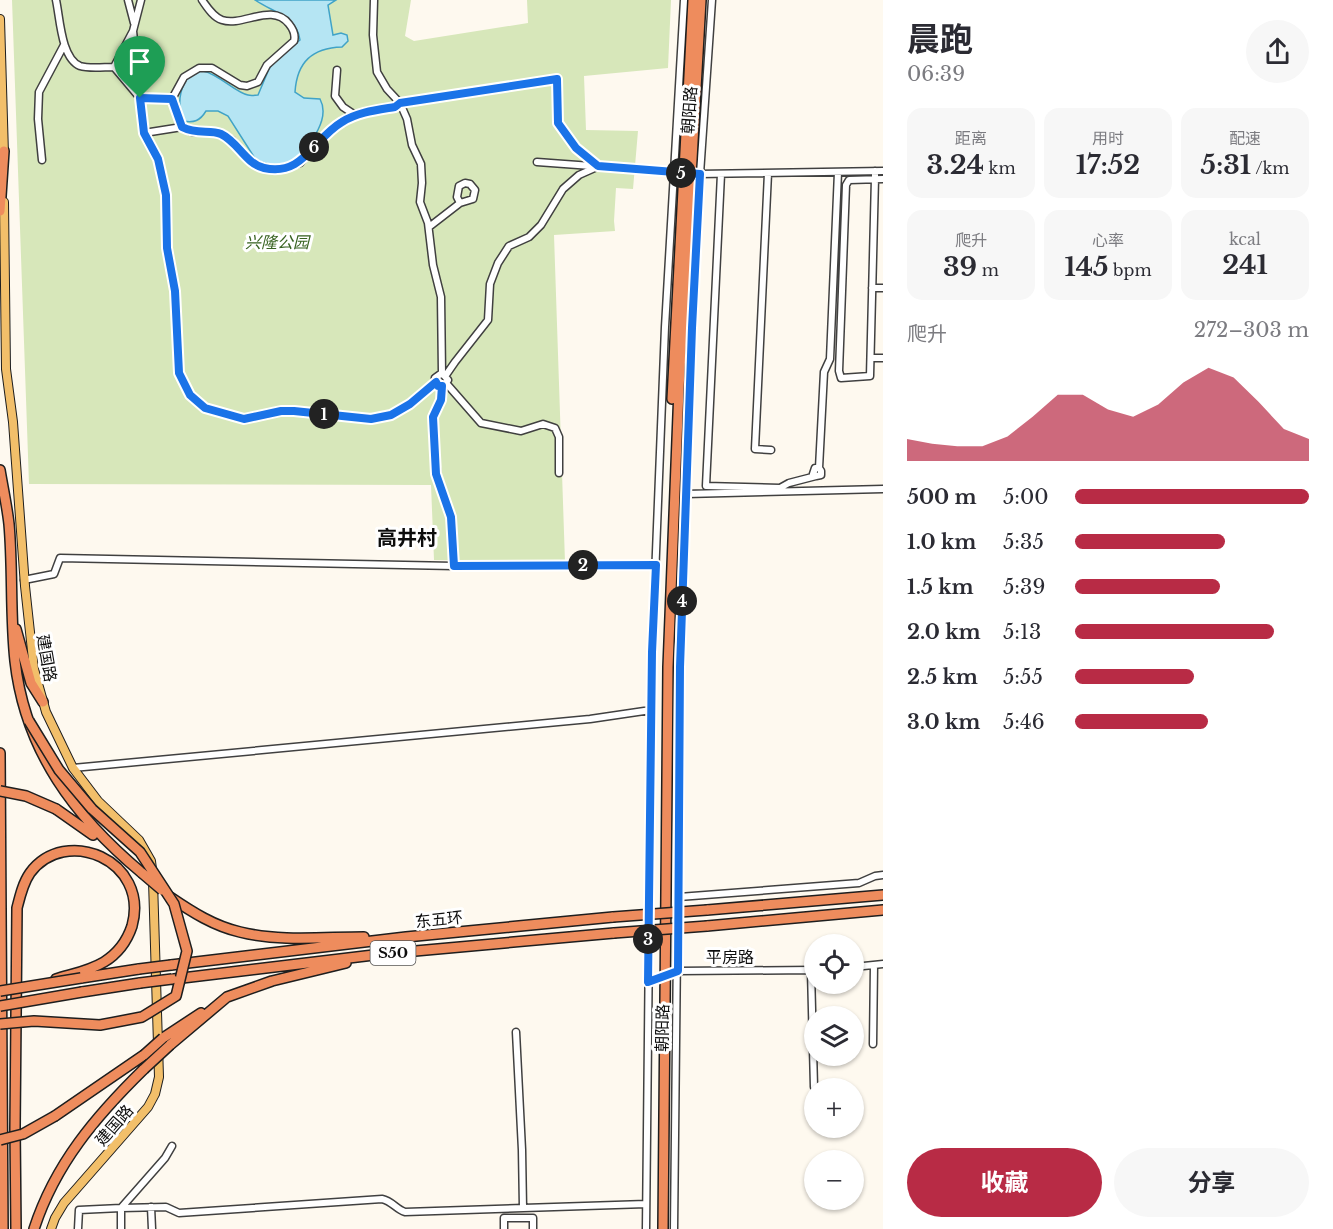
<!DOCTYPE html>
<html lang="zh">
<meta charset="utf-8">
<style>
:root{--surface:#fff;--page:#f7f7f7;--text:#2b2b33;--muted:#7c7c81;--accent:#b82b45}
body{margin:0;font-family:"Libre Baskerville","Noto Sans SC",serif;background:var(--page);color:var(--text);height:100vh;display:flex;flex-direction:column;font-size:22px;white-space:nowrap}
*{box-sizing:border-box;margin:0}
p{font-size:20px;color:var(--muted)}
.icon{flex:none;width:33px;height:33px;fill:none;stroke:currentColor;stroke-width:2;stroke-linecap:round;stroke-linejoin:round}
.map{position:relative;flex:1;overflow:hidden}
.side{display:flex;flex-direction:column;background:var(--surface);width:450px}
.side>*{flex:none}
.fabs{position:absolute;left:804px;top:934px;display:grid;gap:12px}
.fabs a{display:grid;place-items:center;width:60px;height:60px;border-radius:50%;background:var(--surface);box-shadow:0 2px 4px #0004;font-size:30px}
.pin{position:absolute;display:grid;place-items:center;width:51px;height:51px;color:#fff;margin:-62px -26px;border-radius:50% 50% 50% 0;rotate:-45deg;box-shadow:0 0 6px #0007}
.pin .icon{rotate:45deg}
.km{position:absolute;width:30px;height:30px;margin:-15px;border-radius:50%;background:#222;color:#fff;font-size:16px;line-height:30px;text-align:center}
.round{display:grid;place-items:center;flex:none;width:63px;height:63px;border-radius:32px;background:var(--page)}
.head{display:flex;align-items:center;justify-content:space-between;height:102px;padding:0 24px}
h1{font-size:33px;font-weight:700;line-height:45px}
.figures{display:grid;grid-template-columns:repeat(3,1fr);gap:9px;height:102px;padding:6px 24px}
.figures div{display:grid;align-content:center;border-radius:15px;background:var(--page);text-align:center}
.figures b{font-size:26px;font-weight:700}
.figures small{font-size:16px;font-weight:400}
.figures p{font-size:16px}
.chart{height:168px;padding:12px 24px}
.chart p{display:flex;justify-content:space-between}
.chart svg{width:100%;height:108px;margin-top:6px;fill:var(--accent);opacity:.7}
.action{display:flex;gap:12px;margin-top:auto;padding:12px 24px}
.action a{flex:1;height:69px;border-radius:36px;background:var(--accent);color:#fff;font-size:24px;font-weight:700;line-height:69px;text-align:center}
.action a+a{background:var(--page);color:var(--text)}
ul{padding:0 24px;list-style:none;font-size:20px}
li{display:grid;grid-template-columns:96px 72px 1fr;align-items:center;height:45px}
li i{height:15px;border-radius:8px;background:var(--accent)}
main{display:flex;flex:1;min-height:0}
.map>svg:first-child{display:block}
.green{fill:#d7e7ba}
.water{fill:#b5e5f3;stroke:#40a3c7;stroke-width:1.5}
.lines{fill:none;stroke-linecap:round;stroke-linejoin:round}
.minor-casing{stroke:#404040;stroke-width:9}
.major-casing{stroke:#1e1e1e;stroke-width:10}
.highway-casing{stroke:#1e1e1e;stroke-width:12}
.minor{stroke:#fff;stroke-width:6}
.major{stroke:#f2bf6a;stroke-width:8}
.highway{stroke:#ee8c5d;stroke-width:9}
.highway-bridge-casing{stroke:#1e1e1e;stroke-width:12;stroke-linecap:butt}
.highway-bridge{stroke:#ee8c5d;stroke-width:9}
.route-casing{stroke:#fff;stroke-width:12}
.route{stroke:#1a73e8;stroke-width:8}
.labels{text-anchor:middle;stroke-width:6;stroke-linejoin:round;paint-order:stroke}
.shield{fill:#fff;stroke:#565656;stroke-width:1.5}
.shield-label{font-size:15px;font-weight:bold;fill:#0d0d0d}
.street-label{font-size:16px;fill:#0d0d0d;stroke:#fff}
.park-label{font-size:16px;font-style:italic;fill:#376220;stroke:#fff}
.quarter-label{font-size:20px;font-weight:bold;fill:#0d0d0d;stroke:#fff}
</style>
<main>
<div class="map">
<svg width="883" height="1229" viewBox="0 0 883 1229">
<rect width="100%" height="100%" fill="#fef9ef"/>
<!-- green -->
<path class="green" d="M12 0H411L405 36 414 41 528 23 527 0H671L668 68 584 76 586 130 638 131 633 189 616 188 614 221 615 231 554 235 565 562 434 560 431 485 29 484Z"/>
<!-- water -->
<path class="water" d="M255 0H336L328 5 333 35 341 33 347 35 348 41 342 47C312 48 297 62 295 92L304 98 320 99C332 121 306 148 293 164L274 166 256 160 228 116 218 111H206C200 121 194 123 183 121 179 108 178 97 184 84 199 50 230 92 248 95 252 96 255 95 258 95L269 69 274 61 300 40C297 16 272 12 255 0Z"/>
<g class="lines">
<defs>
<path id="minor" d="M56 0C60 18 61 58 80 66 89 69 104 67 114 67L133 31 141 0
M128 0 134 23
M374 0 373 35 377 72 387 89 400 103 407 119 412 145 421 164 422 183 420 202 428 223 433 265 441 297 442 373 448 380 446 383 438 386 435 378 442 373
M133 31 144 133 182 127 192 132 219 133 232 140 250 160 263 168 282 169 300 163 323 136 341 122 355 115 395 107 400 103 557 79 558 123 576 148 598 167
M114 67 140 98 172 99 184 77 199 68H212L240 85 247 86 258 82 267 65 294 41C296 34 293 29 289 24 272 2 243 27 222 20 213 17 207 7 202 0
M337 70 335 96 343 107 355 115
M172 99 182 127
M144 133 158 159 166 195 167 248 175 291 179 373 190 395 205 408 244 419 281 411H294L371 419 391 415 410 404 436 382
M42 160 38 119 39 92 64 45
M537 162 687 173
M875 171V178L870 376 841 378 839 371 846 185 849 180 883 179
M768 173 755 449 771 450
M698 174 883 171
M721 174 706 486 780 488 789 483 816 476
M429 227 460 203 473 199 475 190 470 184 465 183 459 186 457 197 460 203
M872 288H883
M871 358H883
M446 375 455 362 488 320 490 284 498 263 509 246 529 237 541 225 563 189 579 175 597 167
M446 383 481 423 521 431 543 424 555 428 559 437V473
M443 386 441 400 433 417 437 474 451 517 454 566
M819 468H815L813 474 816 476 821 475V471L819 468 824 372 830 359 838 172
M686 494 883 489
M24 580 54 574 60 558 454 566 655 565
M73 768 590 719 651 710
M679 897 859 883 875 876 883 875
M854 967 883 964
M811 971 814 1087
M648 983 678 971 814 970
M516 1032 522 1150 523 1208
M873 1044 874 965
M151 1207 152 1229
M78 1229 79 1210 121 1208 165 1158 172 1146
M121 1229V1208L166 1207 179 1213 382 1199C392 1201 396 1209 405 1212L646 1204
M504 1229V1218H533V1229
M646 1229 652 652 665 327 684 0
M674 1229 680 667 692 328 700 174 712 0"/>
<path id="major" d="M0 19 4 154
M4 202 6 369 13 422 25 586 34 669 46 712 73 768 98 801 139 840 151 861 152 869
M51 1229 55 1218 64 1203 148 1107 155 1094 159 1077 153 881"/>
<path id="highway" d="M0 211 4 151
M672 399 693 0
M0 470C3 488 7 506 9 524 13 569 10 615 15 661 25 751 75 817 142 873
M16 629 31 683 43 702
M0 753 3 1229
M56 809 93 835
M170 897C192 912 214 926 240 932 280 942 324 937 364 937
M707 910 883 895
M707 926 883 910
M171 965 406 937 613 917
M81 978 139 969
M174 979 382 954 614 933
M82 992 140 983
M163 1038 201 1013
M170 1045 227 997 272 981 346 963
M55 1116 144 1055
M16 1229 15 1128 17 908C20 896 23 883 30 873 65 825 150 860 132 926 127 941 117 954 104 962 89 971 72 974 56 979
M34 1229C55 1164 96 1116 144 1069
M663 1229 668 667 679 389 701 0"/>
</defs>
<!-- minor casing -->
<use href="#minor" class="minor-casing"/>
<!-- major casing -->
<use href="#major" class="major-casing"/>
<!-- highway casing -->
<use href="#highway" class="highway-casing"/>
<!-- minor -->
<use href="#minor" class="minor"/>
<!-- major -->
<use href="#major" class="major"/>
<!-- highway -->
<use href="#highway" class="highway"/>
<defs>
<path id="highway-bridge" d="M0 791 26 796 56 809
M142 873 162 890
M613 917 707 910
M614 933 707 926
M139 969 171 965
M140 983 172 979
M0 991 81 978
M0 1006 82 992
M0 1024 34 1021 100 1025 142 1017 176 996 187 951 174 904 140 852 92 809 59 770 29 721
M144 1055 163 1038
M144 1069 170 1045
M0 1140 23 1134 55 1116"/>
</defs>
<!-- highway-bridge casing -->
<use href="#highway-bridge" class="highway-bridge-casing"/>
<!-- highway-bridge -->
<use href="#highway-bridge" class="highway-bridge"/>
</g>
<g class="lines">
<defs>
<path id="route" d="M557 79 558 123 576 148 598 166 700 174 692 328 680 667 678 971 648 982 652 652 656 565 454 566 451 517 436 474 433 417 441 400 442 386H438L436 382 410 404 391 415 371 419 294 411H281L244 419 205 408 190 395 179 373 175 291 167 248 166 195 158 159 144 133 140 98 172 99 182 127C197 135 210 129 221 134 238 142 246 164 264 168 303 177 313 139 342 122 358 112 377 110 395 107L400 103Z"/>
</defs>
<!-- route casing -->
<use href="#route" class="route-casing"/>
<!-- route -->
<use href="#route" class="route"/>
</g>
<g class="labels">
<!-- shield labels -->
<rect class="shield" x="370.5" y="941" width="45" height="24" rx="4.5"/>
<g class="shield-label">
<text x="393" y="958">S50</text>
</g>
<!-- street labels -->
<g class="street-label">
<text transform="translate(689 110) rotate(-86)" y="6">朝阳路</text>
<text transform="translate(47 658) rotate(80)" y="6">建国路</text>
<text transform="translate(439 919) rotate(-6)" y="6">东五环</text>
<text x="730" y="963">平房路</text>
<text transform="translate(662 1028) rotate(-89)" y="6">朝阳路</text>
<text transform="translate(114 1125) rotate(-49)" y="6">建国路</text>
</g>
<!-- park labels -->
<g class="park-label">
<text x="277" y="248">兴隆公园</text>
</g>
<!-- quarter labels -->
<g class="quarter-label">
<text x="407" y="545">高井村</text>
</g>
</g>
</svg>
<div class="fabs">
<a><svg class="icon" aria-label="locate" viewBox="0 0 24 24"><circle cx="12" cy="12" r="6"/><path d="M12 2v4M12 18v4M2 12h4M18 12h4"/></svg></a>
<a><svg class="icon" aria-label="layers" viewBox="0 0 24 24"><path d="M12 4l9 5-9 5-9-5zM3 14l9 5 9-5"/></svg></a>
<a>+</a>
<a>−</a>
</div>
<div class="pin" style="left:140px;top:98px;background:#1e9e55"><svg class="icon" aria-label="arrive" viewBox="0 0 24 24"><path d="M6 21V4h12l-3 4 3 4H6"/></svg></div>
<b class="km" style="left:324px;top:414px">1</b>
<b class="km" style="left:583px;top:565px">2</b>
<b class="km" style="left:648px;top:939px">3</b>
<b class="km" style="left:682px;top:601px">4</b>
<b class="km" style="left:681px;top:173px">5</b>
<b class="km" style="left:314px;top:147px">6</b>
</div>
<section class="side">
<div class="head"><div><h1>晨跑</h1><p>06:39</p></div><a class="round"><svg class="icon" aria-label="share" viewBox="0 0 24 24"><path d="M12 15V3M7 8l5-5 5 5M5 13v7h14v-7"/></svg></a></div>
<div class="figures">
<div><p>距离</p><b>3.24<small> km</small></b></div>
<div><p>用时</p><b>17:52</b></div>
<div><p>配速</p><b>5:31<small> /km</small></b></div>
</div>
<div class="figures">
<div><p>爬升</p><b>39<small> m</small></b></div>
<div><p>心率</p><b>145<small> bpm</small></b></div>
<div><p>kcal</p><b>241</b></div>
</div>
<div class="chart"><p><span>爬升</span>272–303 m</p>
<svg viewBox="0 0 160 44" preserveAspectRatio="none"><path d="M0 44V35L10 37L20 38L30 38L40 34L50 26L60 17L70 17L80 23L90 26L100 21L110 12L120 6L130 10L140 20L150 31L160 35V44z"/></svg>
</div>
<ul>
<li><b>500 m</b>5:00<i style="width:100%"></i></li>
<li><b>1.0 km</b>5:35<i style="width:64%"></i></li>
<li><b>1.5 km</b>5:39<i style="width:62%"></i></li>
<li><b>2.0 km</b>5:13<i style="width:85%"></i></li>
<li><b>2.5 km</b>5:55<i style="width:51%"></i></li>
<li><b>3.0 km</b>5:46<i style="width:57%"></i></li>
</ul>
<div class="action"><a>收藏</a><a>分享</a></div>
</section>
</main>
